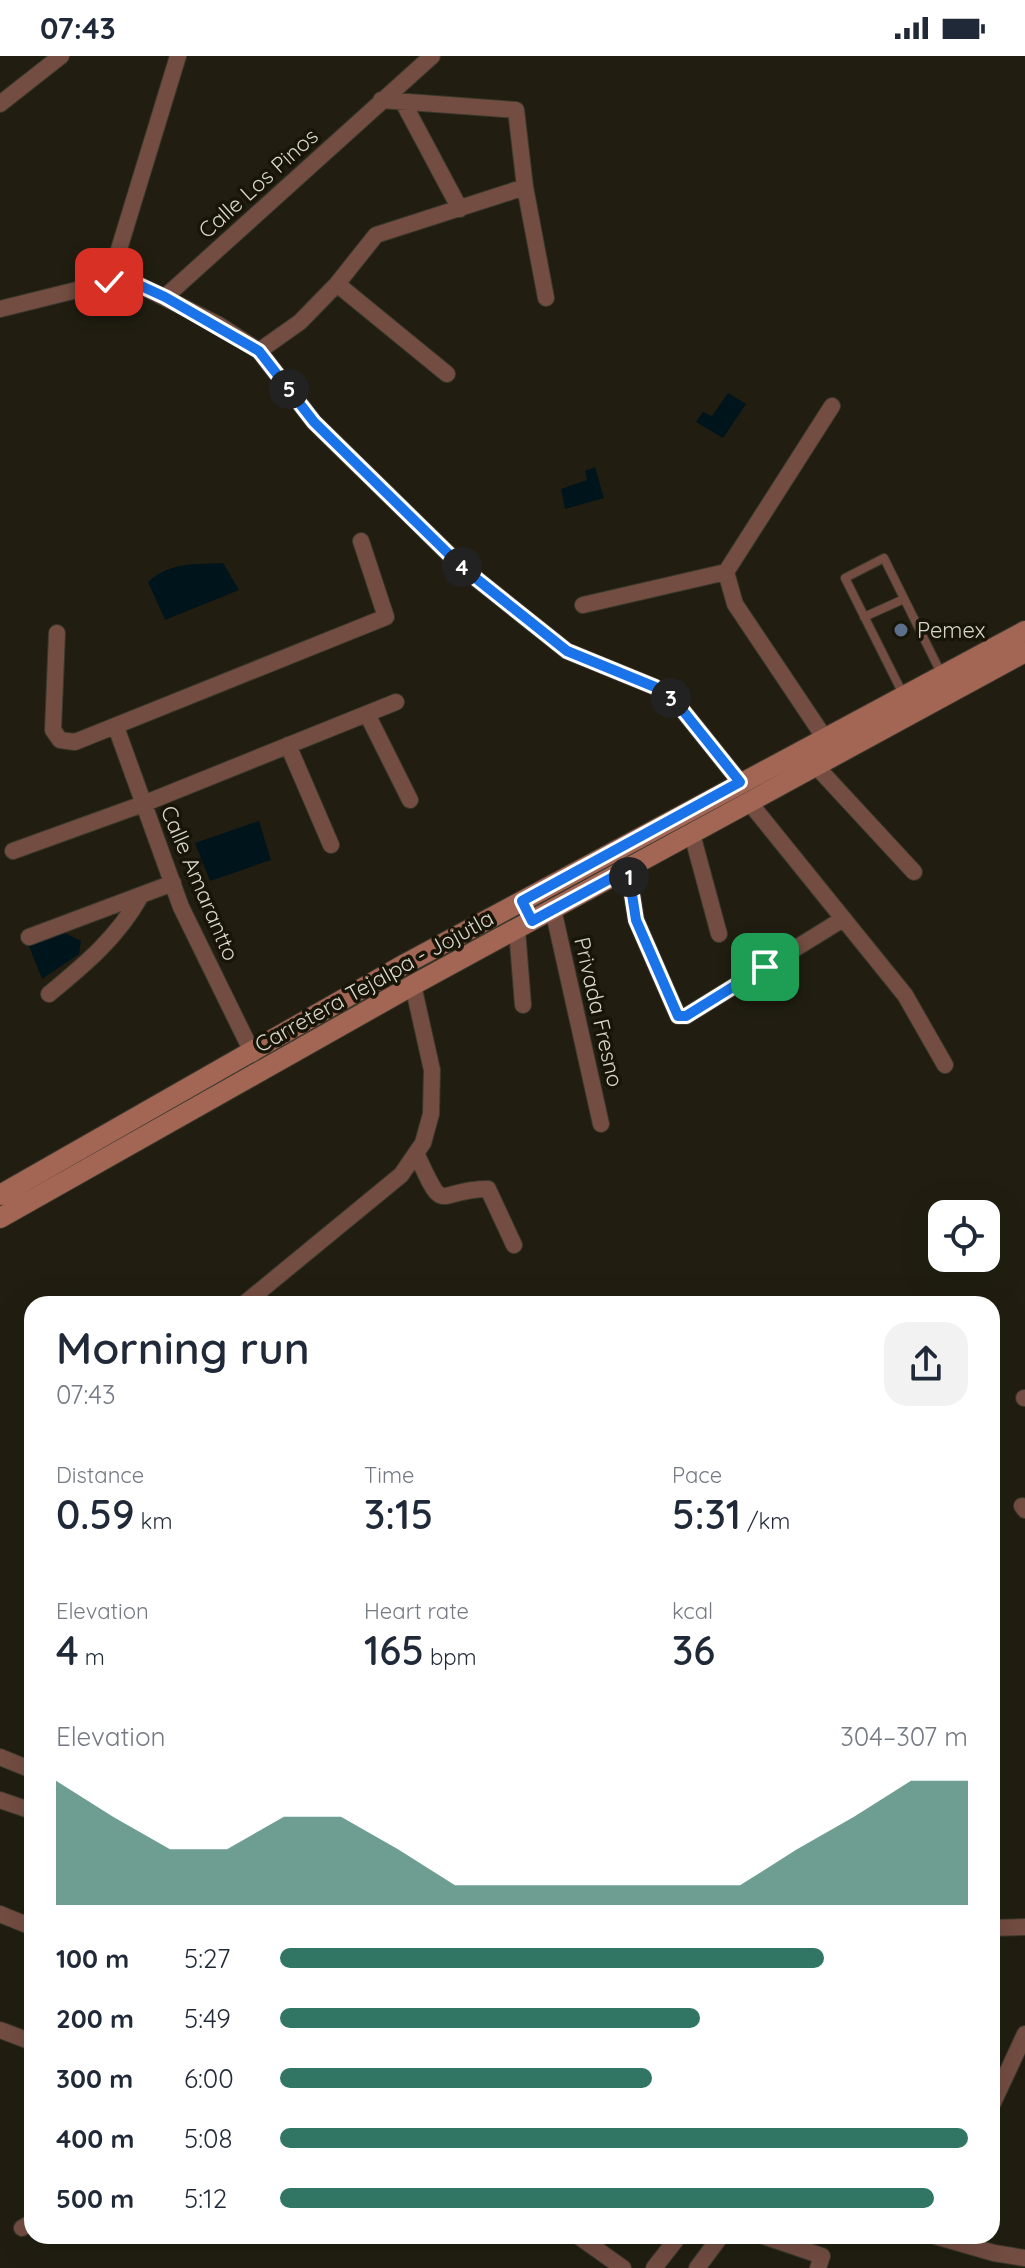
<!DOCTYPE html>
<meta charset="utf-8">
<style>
:root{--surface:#fff;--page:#f2f2f3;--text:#1f2937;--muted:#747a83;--accent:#317665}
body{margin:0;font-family:Quicksand,sans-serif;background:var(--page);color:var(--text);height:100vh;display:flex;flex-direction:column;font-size:30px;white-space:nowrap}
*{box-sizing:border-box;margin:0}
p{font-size:26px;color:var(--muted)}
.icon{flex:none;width:44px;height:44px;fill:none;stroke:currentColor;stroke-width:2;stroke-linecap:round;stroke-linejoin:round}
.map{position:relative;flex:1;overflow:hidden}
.drawer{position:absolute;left:24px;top:1240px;width:976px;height:948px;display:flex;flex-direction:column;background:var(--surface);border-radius:24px;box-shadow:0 8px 32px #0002}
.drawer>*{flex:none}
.buttons{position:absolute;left:928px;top:1144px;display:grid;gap:16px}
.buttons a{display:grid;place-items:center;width:72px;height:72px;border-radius:16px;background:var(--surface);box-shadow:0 8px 32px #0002;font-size:40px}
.pin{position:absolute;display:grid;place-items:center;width:68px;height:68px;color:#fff;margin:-34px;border-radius:16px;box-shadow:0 4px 12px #0006}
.km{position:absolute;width:40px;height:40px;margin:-20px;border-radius:50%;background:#222;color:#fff;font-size:22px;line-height:40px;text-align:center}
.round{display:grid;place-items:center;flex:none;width:84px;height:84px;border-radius:24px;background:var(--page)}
.overview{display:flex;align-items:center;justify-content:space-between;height:136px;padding:0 32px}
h1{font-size:44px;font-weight:600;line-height:60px}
.metrics{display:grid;grid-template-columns:repeat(3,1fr);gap:12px;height:136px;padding:8px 32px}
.metrics div{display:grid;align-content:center}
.metrics b{font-size:40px;font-weight:600}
.metrics small{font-size:22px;font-weight:400}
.metrics p{font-size:22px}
.chart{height:224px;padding:16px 32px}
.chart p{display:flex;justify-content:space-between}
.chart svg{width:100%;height:144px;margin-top:8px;fill:var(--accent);opacity:.7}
ul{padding:0 32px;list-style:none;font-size:26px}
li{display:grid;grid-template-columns:128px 96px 1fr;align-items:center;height:60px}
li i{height:20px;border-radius:10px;background:var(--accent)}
.status{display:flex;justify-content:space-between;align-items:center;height:56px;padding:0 40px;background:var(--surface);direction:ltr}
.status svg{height:22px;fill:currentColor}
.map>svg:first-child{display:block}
.water{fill:#00141c}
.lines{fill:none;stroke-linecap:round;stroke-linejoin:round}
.lane-casing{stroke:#3a382b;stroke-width:10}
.street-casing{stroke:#3a382b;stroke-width:18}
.secondary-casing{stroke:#3a382b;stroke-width:22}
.lane{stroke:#734d42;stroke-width:8}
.street{stroke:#734d42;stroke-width:16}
.secondary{stroke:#a36655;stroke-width:20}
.route-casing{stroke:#fff;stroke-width:16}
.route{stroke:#1a73e8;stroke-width:10}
.service-dot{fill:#5c6f8a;stroke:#181508;stroke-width:3}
.labels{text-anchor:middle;stroke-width:7;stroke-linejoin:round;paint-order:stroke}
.street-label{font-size:22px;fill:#d7d5cc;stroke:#181508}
.poi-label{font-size:22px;fill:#d7d5cc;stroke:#181508;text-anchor:start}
</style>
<div class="status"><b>07:43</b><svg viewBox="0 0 49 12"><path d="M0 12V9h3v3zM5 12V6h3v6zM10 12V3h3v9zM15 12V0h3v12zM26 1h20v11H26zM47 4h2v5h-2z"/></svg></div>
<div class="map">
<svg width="1025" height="2212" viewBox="0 0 1025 2212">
<rect width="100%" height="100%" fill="#211e11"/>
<!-- water -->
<path class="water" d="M728 337 746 348 723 382 696 366 703 356 712 360Z
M595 411 604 442 565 453 561 433 587 424 585 415Z
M223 507 239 534 165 564 148 526C172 505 194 509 223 507Z
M259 765 271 804 210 825 195 787Z
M63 876 81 885 79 898 42 923 29 890C41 883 52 885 63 876Z"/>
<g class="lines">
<defs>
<path id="lane" d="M864 561 904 543
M903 638 845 522 884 502 941 617"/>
<path id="street" d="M381 44 516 54 525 131 546 242
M0 48 61 0
M404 48 460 153
M109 226 178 0
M337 228 447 318
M165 241 432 0
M0 253 109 226 139 229 219 269 259 295 314 366 463 512 567 595 655 631 676 646 740 726
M259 295 300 266 337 228 376 179 525 131
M726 516 832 350
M583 549 726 516 735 548 824 681
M57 577 53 674 60 684 75 686 386 561 361 485
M367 658 410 744
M116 671 181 851 253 998
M288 689 331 789
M815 709 914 816
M749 746 905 939 945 1009
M692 778 719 878
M13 795 143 748 396 646
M628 813 636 864 678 960H686L843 863
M553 853 601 1068
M517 874 523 949
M29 881 173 827
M49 938C84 909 117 882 140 841
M417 1099C446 1163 435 1133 488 1133L514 1189
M244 1248 401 1119 423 1087 431 1058 432 1014 413 929
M1024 1342H1025
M1022 1450 1025 1454
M0 1701 32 1714
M0 1744 32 1755
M0 1858 32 1871
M992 1872 1025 1871
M0 1974 32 1986
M992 2049 1025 1978
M22 2172 32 2166
M578 2180 623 2212
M763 2180 822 2200 818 2212
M935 2180 994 2197 1025 2202
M654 2212 679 2180
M697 2212 721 2180"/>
<path id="secondary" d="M0 1139 405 908 1025 575
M0 1162 413 929 1025 596"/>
</defs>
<!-- lane casing -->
<use href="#lane" class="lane-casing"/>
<!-- street casing -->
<use href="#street" class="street-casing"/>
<!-- secondary casing -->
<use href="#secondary" class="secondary-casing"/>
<!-- lane -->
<use href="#lane" class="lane"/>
<!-- street -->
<use href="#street" class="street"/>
<!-- secondary -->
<use href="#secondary" class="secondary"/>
</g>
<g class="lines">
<defs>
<path id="route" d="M109 226 139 229 165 241 259 295 314 366 463 512 567 595 655 631 676 646 740 726 522 845 532 865 628 813 636 864 678 960H686L765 911"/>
</defs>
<!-- route casing -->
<use href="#route" class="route-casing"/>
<!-- route -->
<use href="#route" class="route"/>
</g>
<!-- markers -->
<circle class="service-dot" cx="901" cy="574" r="8"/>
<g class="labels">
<!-- street labels -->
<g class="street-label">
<text transform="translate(258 127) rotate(-42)" y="8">Calle Los Pinos</text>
<text transform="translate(200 827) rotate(67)" y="8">Calle Amarantto</text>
<text transform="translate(374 925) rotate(-29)" y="8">Carretera Tejalpa - Jojutla</text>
<text transform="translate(599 956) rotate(77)" y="8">Privada Fresno</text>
</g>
<!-- poi labels -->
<g class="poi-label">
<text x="917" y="582">Pemex</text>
</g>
</g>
</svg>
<div class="buttons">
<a><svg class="icon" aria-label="locate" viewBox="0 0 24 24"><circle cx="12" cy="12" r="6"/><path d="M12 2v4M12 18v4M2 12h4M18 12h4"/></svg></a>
</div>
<div class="pin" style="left:765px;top:911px;background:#1e9e55"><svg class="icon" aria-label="arrive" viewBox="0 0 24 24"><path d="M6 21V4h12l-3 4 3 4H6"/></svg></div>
<div class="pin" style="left:109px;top:226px;background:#d93025"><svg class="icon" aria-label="check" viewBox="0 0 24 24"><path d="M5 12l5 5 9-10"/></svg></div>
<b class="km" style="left:629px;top:821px">1</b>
<b class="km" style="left:671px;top:642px">3</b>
<b class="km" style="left:462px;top:511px">4</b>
<b class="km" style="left:289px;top:333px">5</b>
<section class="drawer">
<div class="overview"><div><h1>Morning run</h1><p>07:43</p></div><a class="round"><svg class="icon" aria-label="share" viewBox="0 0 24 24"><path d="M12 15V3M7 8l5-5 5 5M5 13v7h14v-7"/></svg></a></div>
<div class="metrics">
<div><p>Distance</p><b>0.59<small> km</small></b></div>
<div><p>Time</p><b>3:15</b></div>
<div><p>Pace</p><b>5:31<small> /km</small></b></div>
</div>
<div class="metrics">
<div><p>Elevation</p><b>4<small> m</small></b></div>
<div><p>Heart rate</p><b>165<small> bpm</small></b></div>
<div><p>kcal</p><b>36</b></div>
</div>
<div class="chart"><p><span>Elevation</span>304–307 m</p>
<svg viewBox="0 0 160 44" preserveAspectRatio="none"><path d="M0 44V6L10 17L20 27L30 27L40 17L50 17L60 27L70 38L80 38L90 38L100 38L110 38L120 38L130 27L140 17L150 6L160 6V44z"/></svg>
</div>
<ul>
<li><b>100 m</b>5:27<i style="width:79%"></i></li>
<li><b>200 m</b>5:49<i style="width:61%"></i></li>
<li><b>300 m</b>6:00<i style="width:54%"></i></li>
<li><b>400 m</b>5:08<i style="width:100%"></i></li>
<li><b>500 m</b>5:12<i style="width:95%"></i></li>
</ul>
</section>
</div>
